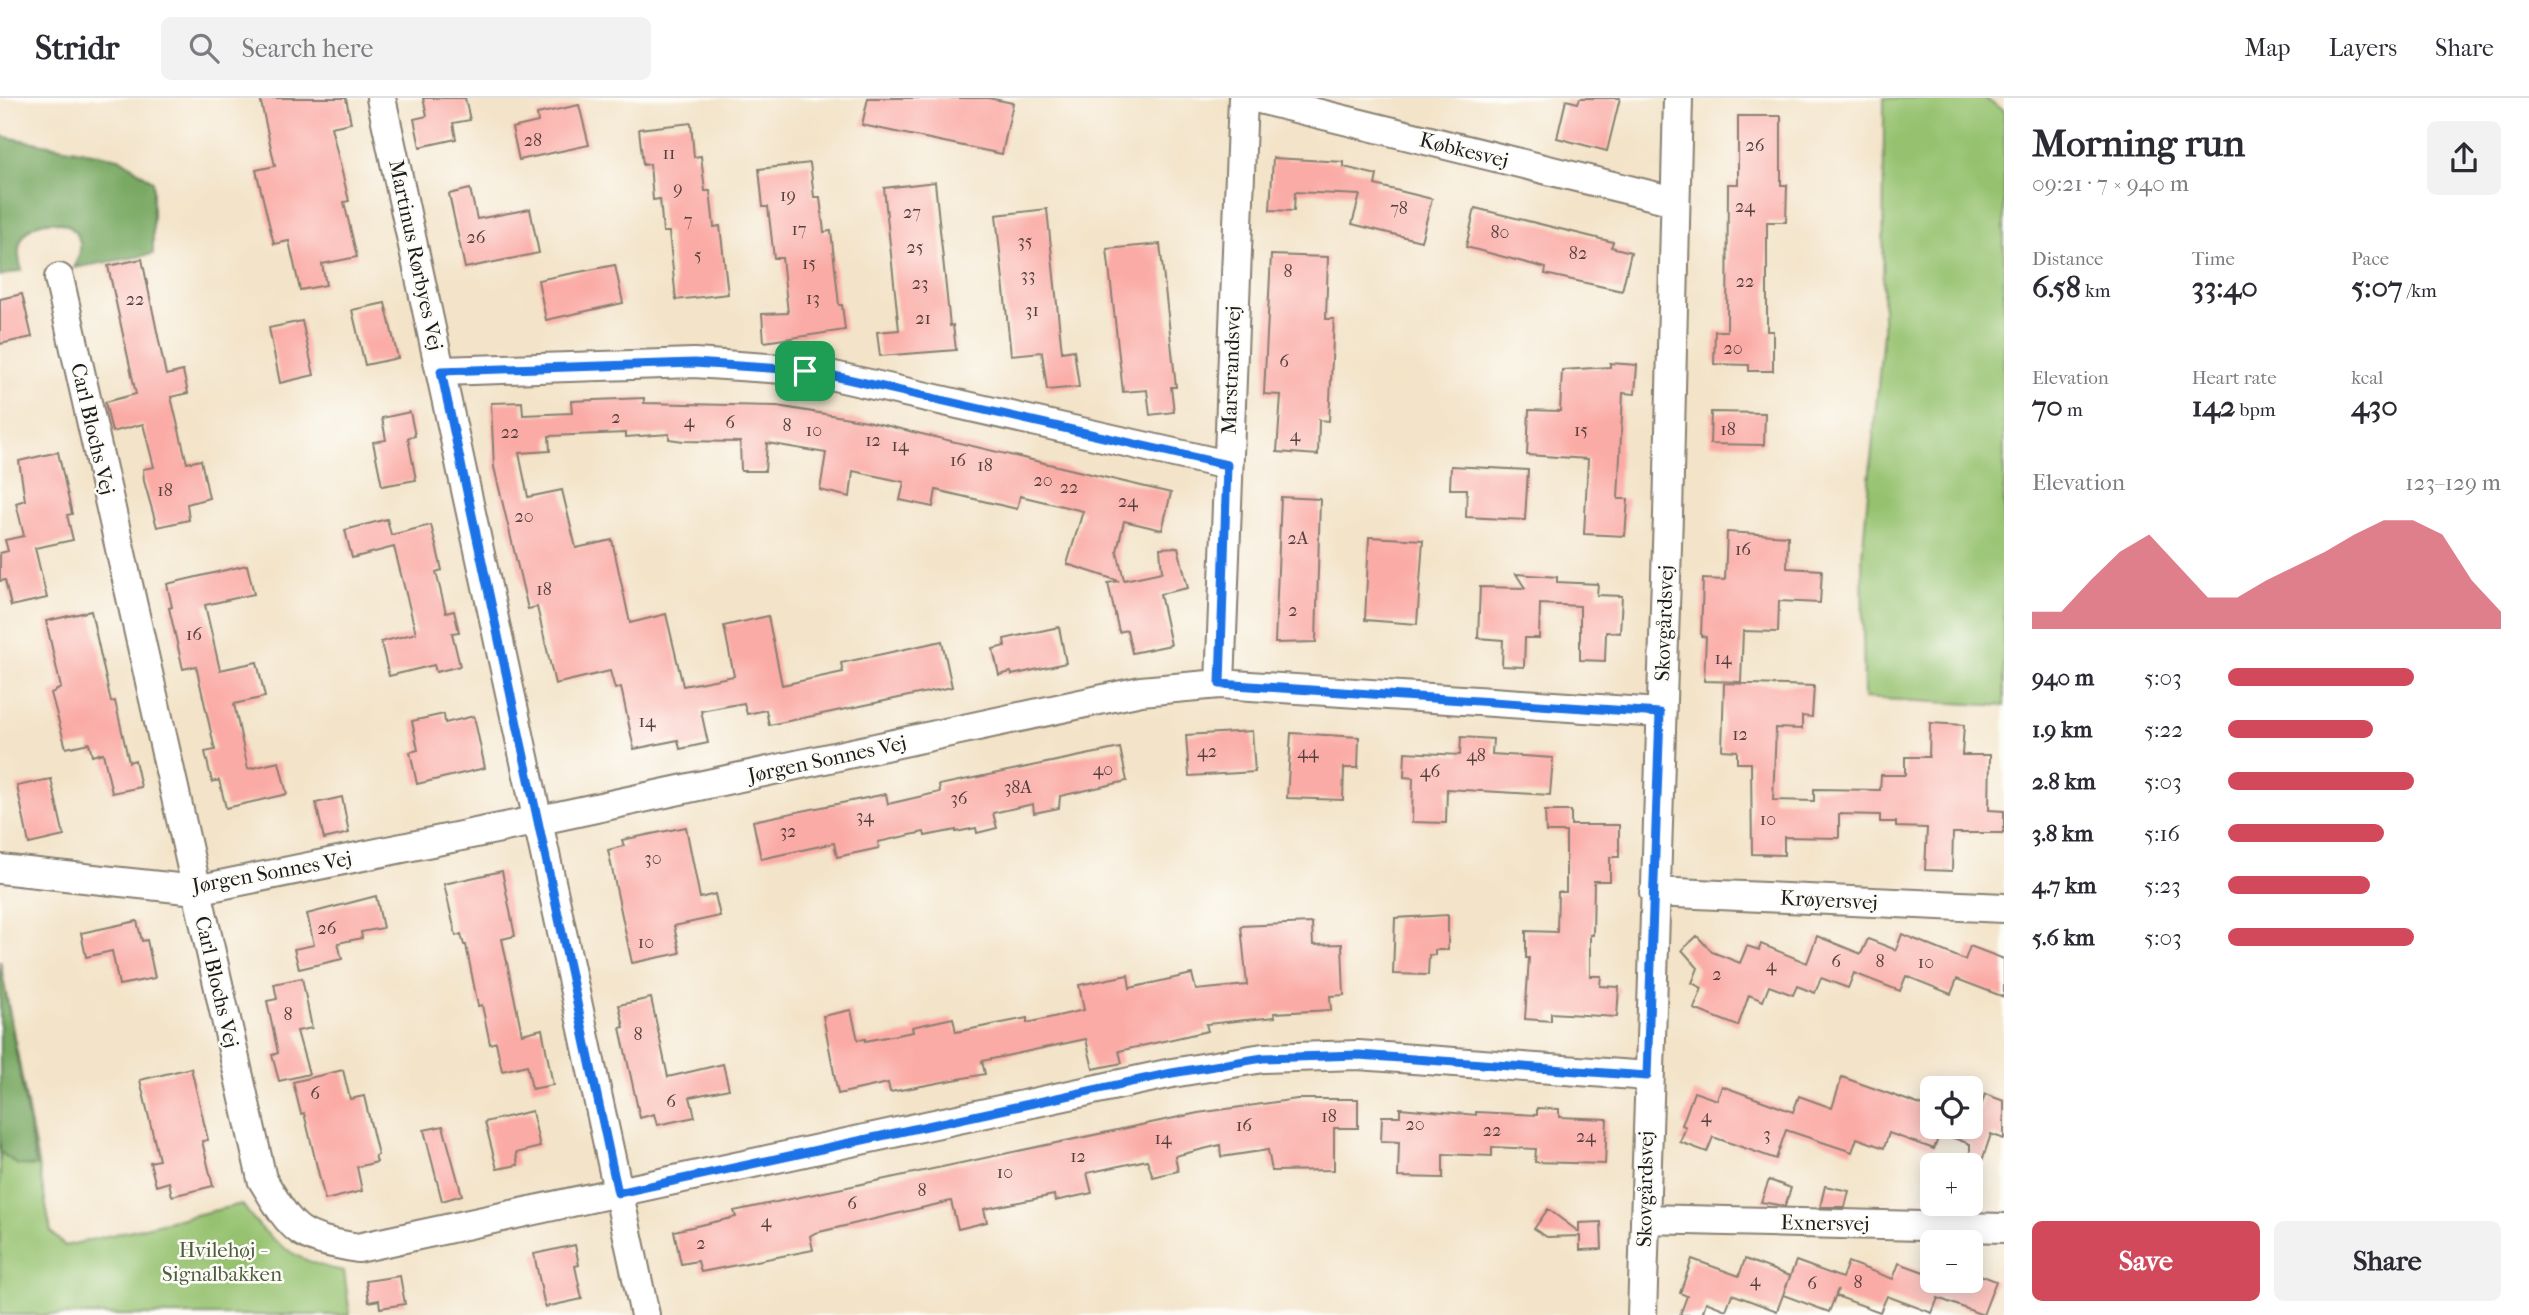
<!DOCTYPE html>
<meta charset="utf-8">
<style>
:root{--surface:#fff;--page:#f2f2f3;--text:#2b2b33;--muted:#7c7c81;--line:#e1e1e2;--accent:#d1495b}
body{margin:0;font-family:"IM FELL French Canon",serif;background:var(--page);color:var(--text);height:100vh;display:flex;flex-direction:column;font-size:26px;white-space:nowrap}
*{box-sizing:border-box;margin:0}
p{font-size:23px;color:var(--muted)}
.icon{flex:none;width:38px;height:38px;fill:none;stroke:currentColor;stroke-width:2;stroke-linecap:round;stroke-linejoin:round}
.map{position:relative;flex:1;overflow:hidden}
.side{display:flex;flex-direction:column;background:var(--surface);width:525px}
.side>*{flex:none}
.buttons{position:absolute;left:1920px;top:978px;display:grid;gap:14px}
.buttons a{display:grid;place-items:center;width:63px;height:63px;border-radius:10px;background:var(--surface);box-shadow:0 4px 18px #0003;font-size:35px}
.pin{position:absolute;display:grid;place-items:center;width:60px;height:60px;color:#fff;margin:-30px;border-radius:14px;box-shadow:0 4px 10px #0006}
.round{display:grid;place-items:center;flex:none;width:74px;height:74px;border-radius:10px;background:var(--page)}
.overview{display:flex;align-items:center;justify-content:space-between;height:119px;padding:0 28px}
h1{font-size:38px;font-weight:800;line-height:52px}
.metrics{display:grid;grid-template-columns:repeat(3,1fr);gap:10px;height:119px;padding:7px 28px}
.metrics div{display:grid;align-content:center}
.metrics b{font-size:30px;font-weight:800}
.metrics small{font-size:19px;font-weight:400}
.metrics p{font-size:19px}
.chart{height:196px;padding:14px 28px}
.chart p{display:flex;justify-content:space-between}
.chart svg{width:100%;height:126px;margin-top:7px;fill:var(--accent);opacity:.7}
.cta{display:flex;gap:14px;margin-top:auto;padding:14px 28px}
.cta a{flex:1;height:80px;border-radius:10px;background:var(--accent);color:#fff;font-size:28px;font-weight:800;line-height:80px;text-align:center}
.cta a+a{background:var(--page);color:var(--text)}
ul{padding:0 28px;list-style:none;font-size:23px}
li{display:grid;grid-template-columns:112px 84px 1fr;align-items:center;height:52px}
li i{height:18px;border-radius:9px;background:var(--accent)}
header{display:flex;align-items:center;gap:42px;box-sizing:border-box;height:98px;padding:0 35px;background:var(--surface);border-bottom:2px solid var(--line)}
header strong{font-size:33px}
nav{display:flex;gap:38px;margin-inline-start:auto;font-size:24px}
.search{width:490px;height:63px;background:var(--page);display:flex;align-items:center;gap:18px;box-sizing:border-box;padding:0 24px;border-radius:10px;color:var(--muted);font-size:26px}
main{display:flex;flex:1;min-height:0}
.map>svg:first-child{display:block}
.green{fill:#96c270;stroke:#596f46;stroke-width:2}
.forest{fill:#78a862;stroke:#4a623f;stroke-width:2}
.building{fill:#fbaba6}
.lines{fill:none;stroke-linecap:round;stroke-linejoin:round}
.street-casing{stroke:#888072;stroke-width:32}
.street{stroke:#fff;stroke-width:28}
.route-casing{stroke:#fff;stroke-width:14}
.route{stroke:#1a73e8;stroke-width:9}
.labels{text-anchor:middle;stroke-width:5;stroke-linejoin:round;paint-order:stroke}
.number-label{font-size:18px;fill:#54403e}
.street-label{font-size:21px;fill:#1c1c1c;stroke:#fdfcf7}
.park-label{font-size:21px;fill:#4d5e3e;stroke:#fdfcf7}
</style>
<header>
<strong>Stridr</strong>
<div class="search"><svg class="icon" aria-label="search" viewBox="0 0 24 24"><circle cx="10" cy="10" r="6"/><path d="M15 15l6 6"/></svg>Search here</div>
<nav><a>Map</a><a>Layers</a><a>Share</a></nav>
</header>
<main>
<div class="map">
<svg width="2004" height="1217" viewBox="0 0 2004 1217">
<rect width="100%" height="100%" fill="#fdfcf7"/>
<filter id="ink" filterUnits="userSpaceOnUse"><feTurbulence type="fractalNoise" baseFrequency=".0143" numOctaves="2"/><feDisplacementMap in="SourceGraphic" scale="14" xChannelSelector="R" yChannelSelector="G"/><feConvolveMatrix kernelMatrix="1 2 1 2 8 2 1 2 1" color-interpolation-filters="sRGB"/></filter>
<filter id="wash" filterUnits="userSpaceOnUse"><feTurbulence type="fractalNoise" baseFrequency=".00686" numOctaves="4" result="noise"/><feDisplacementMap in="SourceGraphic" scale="28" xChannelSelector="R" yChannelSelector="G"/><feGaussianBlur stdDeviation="1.57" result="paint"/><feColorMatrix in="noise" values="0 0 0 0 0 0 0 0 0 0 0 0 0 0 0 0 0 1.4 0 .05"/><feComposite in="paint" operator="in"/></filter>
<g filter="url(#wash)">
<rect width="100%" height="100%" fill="#f3e3c8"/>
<!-- green -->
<path class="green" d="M1884 0H1983L2004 12V608L1864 600 1862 458 1883 234Z
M0 863 51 1134 65 1148 242 1106C267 1143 299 1166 344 1173L350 1217H0Z"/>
<!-- forest -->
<path class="forest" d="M0 38 119 60 153 83V156L74 170C106 110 0 106 22 172L0 178Z
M0 863 36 1068 18 1067 0 1054Z"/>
<g id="blocks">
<!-- building -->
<path class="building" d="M260 0H346L351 25 331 29 349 103 344 104 357 159 322 166 326 187 300 192 289 143 274 146 256 72 275 68Z
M423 0H465L470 22 453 25 456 41 420 49 414 21 427 18Z
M868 0H988L1013 5 1002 56 862 27Z
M1580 0H1620L1607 53 1557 40 1566 2 1578 5Z
M579 7 589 47 519 62 512 30 538 24 537 16Z
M1738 18H1781V87H1787L1786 124H1767V233H1773V273H1749V267L1714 266 1715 233H1727L1728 86H1738Z
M691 25 694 59 701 58 705 93H710L714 129 720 128 728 196 676 202 669 134H663L660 101 653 102 650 66 643 67 639 31Z
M1273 60 1344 64V69L1377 77 1375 87 1432 101 1421 143 1352 126 1360 97 1295 94 1294 113 1270 112Z
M810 65 814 99H820L824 134 831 133 839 207H842L845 232 764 244 762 216 788 215 782 160H774L768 109H763L759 71Z
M935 84 950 228 953 227 956 252 880 258 877 234 899 232 884 90Z
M470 91 477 121 530 111 539 155 465 170 449 96Z
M1475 110 1613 144 1611 149 1631 154 1622 193 1545 176 1546 170 1466 149Z
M1047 111 1062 254 1074 252 1079 289 1047 292 1042 254 1011 257 996 117Z
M1160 146 1176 289H1171L1174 314 1150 317 1147 292 1123 294 1107 151Z
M1271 157 1328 159 1326 221H1334L1329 323 1319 322 1318 357 1277 354 1281 297 1264 296Z
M142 161 166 277 183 273 188 295 171 299 187 365 201 362 209 400 187 406 189 422 157 429 144 383 143 371 154 369 143 326 112 334 105 304 136 296 108 168Z
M615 167 623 205 546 222 538 182Z
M22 196 32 239 0 246V201Z
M385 205 398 260 365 267 352 212Z
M302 223 314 277 280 285 269 230Z
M1610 265 1637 267 1635 296 1623 295 1618 401H1628L1625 438 1584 436 1588 361 1527 357 1529 312 1560 313 1562 272 1610 269Z
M644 300V305L777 308 867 323 1171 395 1162 432 1124 423 1117 453 1124 482 1162 474 1160 450 1178 449 1188 490 1160 496 1171 547 1132 555 1127 532 1119 534 1108 485 1119 483 1067 466 1083 413 1020 398 1017 411 936 392 933 409 900 402 904 384 853 373 850 399 820 392 826 355 767 345 765 373H741L740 344 683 343 669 341V336L626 339V335L549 338 550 353 519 355 528 399 562 392 576 450 612 442 630 525 666 516 683 588 734 578 724 528 768 518 782 587 843 574 841 565 942 543 952 589 769 627 766 612 747 616 744 605 701 613 708 645 680 651 678 642 634 651 621 589 615 591 610 573 555 586 537 509 528 511 494 369 491 305 522 304 523 317 572 315 571 303Z
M410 314 415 338 408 340 416 382 382 388 373 344 386 342 382 320Z
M1711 314 1765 315 1764 347 1710 346Z
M58 354 72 416 67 417 73 442 35 450 47 500 11 508 5 482 0 483V455L8 453 5 442 24 438 16 405 25 402 19 363Z
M1451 368 1528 372 1525 422 1466 419 1467 391H1450Z
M1281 399 1320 401 1316 544 1275 545Z
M387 421 391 437 431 427 442 472 436 474 446 515 454 513 459 534 452 535 460 568 436 574 434 567 389 578 381 544 416 535 394 449 352 460 345 432Z
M1727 434 1788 438 1787 470 1822 472 1820 505 1779 503 1778 534 1743 533 1741 584 1704 583 1706 539 1701 538 1703 481 1725 482Z
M1369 439 1423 442 1417 526 1365 522Z
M247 467 254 496 205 507 220 572 257 564 265 599 234 606 248 671 279 664 287 696 226 710 219 682 212 684 205 654 215 652 196 568 183 571 169 510 172 509 167 486Z
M1516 476 1557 479V484L1598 486 1597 497 1622 498 1620 535 1606 534 1605 563 1580 562V508L1540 506 1539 540H1525L1524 569 1502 568 1503 542 1478 540 1480 489 1525 490Z
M91 513 111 604 115 603 129 664 135 662 141 689 112 695 103 655 92 658 89 645 66 650 51 595 61 590 46 523Z
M1059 529 1066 565 1012 577 1011 574 999 577 993 551 1005 548 1004 541Z
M1724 585 1814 588 1812 619 1802 618V631L1776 630 1773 702 1814 703V691L1880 692 1881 677H1905V659H1929L1930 625 1964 627 1962 657H1990L1989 712 2004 713V735H1953L1952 773 1925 772 1927 730 1896 729V724H1880V717L1839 716V740L1784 739V757L1752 756 1751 665H1737V653L1722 652Z
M444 616 445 625 474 618 485 670 417 686 410 654 418 652 412 623Z
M1252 633 1255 674 1189 678 1186 637Z
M1291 635 1359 639 1358 670H1344L1343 702 1287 700Z
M1461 639 1493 641 1492 656 1553 660 1550 697 1447 691 1446 725 1412 724 1413 680 1404 679 1405 654 1460 657Z
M1120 650 1127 683 1060 698 1059 710 1034 715 1033 706 993 715 997 730 977 735 976 730 956 734V732L925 738 924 734 878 744 879 750 837 759 834 745 761 761 753 723 886 696 888 706 940 694 939 687Z
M51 681 64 738 29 746 17 688Z
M342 699 349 735 324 741 316 705Z
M1545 713H1571V727H1619V759H1610V783H1594L1593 837H1590V878H1601L1600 888 1619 889 1617 919 1551 915V923L1525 921 1529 860H1526V833L1557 834 1558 794H1566V734H1546Z
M686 729 700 800 715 796 720 818 674 828 680 855 632 865 608 752 624 748 622 742Z
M502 773 515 838 502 841 522 936 542 931 553 987 532 991 527 967 502 973 496 944 490 946 482 907 478 908 466 847H464L461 836 456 838 444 786Z
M376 798 383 830 361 834 362 840 338 845 342 861 299 871 294 851 314 847 307 816Z
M1448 817V852H1435V857H1429L1428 877 1393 876 1395 820Z
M137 823 142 843 147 842 155 880 119 887 112 853 86 859 81 835Z
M1312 825 1313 847 1342 846 1344 897 1330 898 1331 912 1274 915 1275 919 1206 926 1208 933 1119 953 1122 965 1093 971 1086 941 982 963 985 976 890 994 888 985 838 996 823 918 851 912 858 942 865 941V943L913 934 912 929 953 920 956 934 1027 920V925L1084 912 1079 887 1128 877 1130 890 1192 876 1196 892 1247 887 1241 828Z
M1902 836 1965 862 1970 848 2004 861V899L1957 881 1951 896 1906 878 1900 893 1854 875 1848 890 1821 880 1815 895 1797 888 1793 897 1769 888 1763 903 1749 897 1738 928 1694 911 1702 890 1692 885 1698 870 1682 852 1697 838 1712 854 1740 865 1747 848 1759 852 1761 846 1807 865 1817 838 1861 856 1868 841 1896 852Z
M302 880 312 930 297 933 309 976 279 983 272 957 278 955 267 903 277 901 274 886Z
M651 900 668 979 723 966 729 991 690 999 695 1019 657 1027 654 1016 640 1020 620 930 624 929 619 907Z
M191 970 208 1042 202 1043 213 1088 172 1098 169 1084 156 1088 150 1064 159 1062 140 982Z
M343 972 350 1001 364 998 378 1057 375 1058 377 1064 357 1069 362 1093 325 1102 304 1015 301 1016 293 984Z
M1842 979 1932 1011V1029H1970V1007L1980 1011 1985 996 2004 1003V1041L1991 1036 1974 1087 1970 1086V1046L1940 1035 1934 1051 1889 1035 1884 1050 1857 1040 1852 1054 1786 1032 1776 1061 1713 1039 1707 1054 1680 1044 1686 1029 1682 1027 1694 994 1717 1002 1722 988 1793 1014 1799 998 1832 1010Z
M1297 1001H1358V1030H1334V1072L1272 1073 1268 1052 1221 1059 1220 1047 1175 1058 1178 1073 1153 1079 1147 1062 1087 1075 1092 1095 1055 1103 1054 1097 984 1111 987 1124 958 1131 951 1103 815 1135 810 1138 813 1152 701 1174 698 1163 681 1166 674 1133 736 1119 734 1113 1198 1015Z
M1400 1010 1476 1017V1014L1537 1017V1010L1559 1011V1019L1607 1021 1605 1066 1535 1064 1536 1051 1492 1049V1058L1443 1056V1080L1398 1079 1399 1044 1381 1043 1382 1018H1400Z
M532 1013 540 1049 516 1055 518 1067 497 1071 485 1024Z
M443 1028 462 1097 442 1103 424 1032Z
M1769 1082 1791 1090 1785 1108 1761 1104Z
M1825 1088 1849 1093 1845 1109H1820Z
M1548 1111 1579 1134V1125L1601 1124 1602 1151 1580 1152V1138L1547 1139 1534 1131Z
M575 1147 579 1167 575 1168 582 1201 545 1209 534 1156Z
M1692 1161 1739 1178 1745 1161 1790 1178 1777 1213 1732 1196 1726 1212 1706 1204 1702 1217H1680L1687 1198 1680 1195Z
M1796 1163 1842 1180 1848 1164 1893 1181 1899 1165 1932 1177V1183H1970V1173L1996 1183 1983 1217 1938 1200 1932 1215 1887 1198 1880 1214 1836 1198 1838 1191 1829 1214 1783 1197Z
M400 1178 405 1206 380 1210 379 1202 369 1204 366 1183Z"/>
</g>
</g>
<g filter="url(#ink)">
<use href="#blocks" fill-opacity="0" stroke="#888072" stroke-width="2"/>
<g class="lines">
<defs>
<path id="street" d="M381 0 645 1217
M1255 0 1674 103
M59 180 262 1081C294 1134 295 1139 358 1150L1172 975 1263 960 1358 957 1648 978
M441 273 694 265 812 273 1227 367
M1220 586 1243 0
M0 771 196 792 554 719 1141 593 1220 586 1660 615
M1654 794 2004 810
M1645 1121 2004 1130
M1642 1217 1668 417 1678 0"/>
</defs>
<!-- street casing -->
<use href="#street" class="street-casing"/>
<!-- street -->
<use href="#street" class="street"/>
</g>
</g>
<g class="lines" filter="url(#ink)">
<defs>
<path id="route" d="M694 265 812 273 1227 367 1220 586 1660 615 1647 978 1359 957 1263 960 1172 975 618 1095 441 273Z"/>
</defs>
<!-- route casing -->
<use href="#route" class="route-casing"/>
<!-- route -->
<use href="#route" class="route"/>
</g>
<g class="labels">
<!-- number labels -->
<g class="number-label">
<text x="533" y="48">28</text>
<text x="1755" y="53">26</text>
<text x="669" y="61">11</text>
<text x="678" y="96">9</text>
<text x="788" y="103">19</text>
<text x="1745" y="114">24</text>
<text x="1399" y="116">78</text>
<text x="912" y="120">27</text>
<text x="688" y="128">7</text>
<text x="799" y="137">17</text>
<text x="1500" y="140">80</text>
<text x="476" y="145">26</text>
<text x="1025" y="149">35</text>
<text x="915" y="155">25</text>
<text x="1578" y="161">82</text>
<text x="698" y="163">5</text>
<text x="809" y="171">15</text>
<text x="1288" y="179">8</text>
<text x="1028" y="183">33</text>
<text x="1745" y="189">22</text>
<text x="920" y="191">23</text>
<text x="813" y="206">13</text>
<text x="135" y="207">22</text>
<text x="1032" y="218">31</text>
<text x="923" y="226">21</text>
<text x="1733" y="256">20</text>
<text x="1284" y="269">6</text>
<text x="616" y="325">2</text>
<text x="689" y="329">4</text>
<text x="730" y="330">6</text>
<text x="787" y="333">8</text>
<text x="1728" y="337">18</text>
<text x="814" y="338">10</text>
<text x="1581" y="338">15</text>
<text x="510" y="340">22</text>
<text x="1295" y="343">4</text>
<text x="873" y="348">12</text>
<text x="900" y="353">14</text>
<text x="958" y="368">16</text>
<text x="985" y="373">18</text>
<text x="1043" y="388">20</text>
<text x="1069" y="395">22</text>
<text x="165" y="398">18</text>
<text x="1128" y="409">24</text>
<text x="524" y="424">20</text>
<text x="1298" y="446">2A</text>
<text x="1743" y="457">16</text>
<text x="544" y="497">18</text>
<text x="1293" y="518">2</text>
<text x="194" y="542">16</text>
<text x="1723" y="566">14</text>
<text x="647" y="629">14</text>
<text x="1740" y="642">12</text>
<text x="1207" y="659">42</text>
<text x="1308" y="660">44</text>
<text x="1476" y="663">48</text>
<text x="1103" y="677">40</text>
<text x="1430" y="679">46</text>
<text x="1018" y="695">38A</text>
<text x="959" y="706">36</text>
<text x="865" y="724">34</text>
<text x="1768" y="727">10</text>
<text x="788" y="739">32</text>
<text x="653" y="766">30</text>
<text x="327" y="836">26</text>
<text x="646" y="850">10</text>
<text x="1836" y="869">6</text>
<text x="1880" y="869">8</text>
<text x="1926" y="870">10</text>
<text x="1771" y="873">4</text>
<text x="1717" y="882">2</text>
<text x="288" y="922">8</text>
<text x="638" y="942">8</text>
<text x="315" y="1001">6</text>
<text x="671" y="1009">6</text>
<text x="1329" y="1024">18</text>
<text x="1706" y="1024">4</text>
<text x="1415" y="1032">20</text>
<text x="1244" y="1033">16</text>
<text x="1492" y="1038">22</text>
<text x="1767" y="1042">3</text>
<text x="1586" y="1044">24</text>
<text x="1163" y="1046">14</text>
<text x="1078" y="1064">12</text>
<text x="1005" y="1080">10</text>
<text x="922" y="1098">8</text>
<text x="852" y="1111">6</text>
<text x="766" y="1129">4</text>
<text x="701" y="1151">2</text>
<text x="1755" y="1188">4</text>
<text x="1858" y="1190">8</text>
<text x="1812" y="1191">6</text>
</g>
<!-- street labels -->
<g class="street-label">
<text transform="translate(1464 52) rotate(14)" y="7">Købkesvej</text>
<text transform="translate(416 157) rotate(78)" y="7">Martinus Rørbyes Vej</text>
<text transform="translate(1231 272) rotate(-88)" y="7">Marstrandsvej</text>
<text transform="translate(93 331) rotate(77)" y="7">Carl Blochs Vej</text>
<text transform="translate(1664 525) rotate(-88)" y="7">Skovgårdsvej</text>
<text transform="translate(827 661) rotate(-12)" y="7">Jørgen Sonnes Vej</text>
<text transform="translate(272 774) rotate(-10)" y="7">Jørgen Sonnes Vej</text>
<text transform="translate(1829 802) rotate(3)" y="7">Krøyersvej</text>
<text transform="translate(217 884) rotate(77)" y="7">Carl Blochs Vej</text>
<text transform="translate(1645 1091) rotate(-89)" y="7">Skovgårdsvej</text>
<text transform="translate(1825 1125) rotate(1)" y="7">Exnersvej</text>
</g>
<!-- park labels -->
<g class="park-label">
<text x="222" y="1159">Hvilehøj -<tspan x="222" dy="24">Signalbakken</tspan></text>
</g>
</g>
</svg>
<div class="buttons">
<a><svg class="icon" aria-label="locate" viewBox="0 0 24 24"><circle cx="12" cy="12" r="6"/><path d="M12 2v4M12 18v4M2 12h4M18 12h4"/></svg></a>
<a>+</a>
<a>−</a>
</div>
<div class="pin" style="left:805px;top:273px;background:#1e9e55"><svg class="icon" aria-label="arrive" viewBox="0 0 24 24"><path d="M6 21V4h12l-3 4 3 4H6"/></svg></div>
</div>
<section class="side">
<div class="overview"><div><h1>Morning run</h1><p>09:21 · 7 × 940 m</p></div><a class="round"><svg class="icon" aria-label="share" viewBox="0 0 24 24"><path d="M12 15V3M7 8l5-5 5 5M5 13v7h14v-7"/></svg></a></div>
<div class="metrics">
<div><p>Distance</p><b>6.58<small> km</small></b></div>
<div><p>Time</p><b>33:40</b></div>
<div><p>Pace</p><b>5:07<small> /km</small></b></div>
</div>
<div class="metrics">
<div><p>Elevation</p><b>70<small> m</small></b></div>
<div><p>Heart rate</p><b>142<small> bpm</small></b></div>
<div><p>kcal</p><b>430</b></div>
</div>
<div class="chart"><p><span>Elevation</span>123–129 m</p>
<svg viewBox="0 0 160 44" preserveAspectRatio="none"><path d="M0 44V38L10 38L20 27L30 17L40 11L50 22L60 33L70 33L80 27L90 22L100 17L110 11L120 6L130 6L140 11L150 27L160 38V44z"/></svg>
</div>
<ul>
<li><b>940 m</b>5:03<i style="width:68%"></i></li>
<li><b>1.9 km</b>5:22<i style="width:53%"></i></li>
<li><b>2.8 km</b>5:03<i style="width:68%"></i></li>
<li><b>3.8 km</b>5:16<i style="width:57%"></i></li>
<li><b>4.7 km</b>5:23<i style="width:52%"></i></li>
<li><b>5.6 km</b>5:03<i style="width:68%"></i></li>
</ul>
<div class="cta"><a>Save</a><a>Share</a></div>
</section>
</main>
